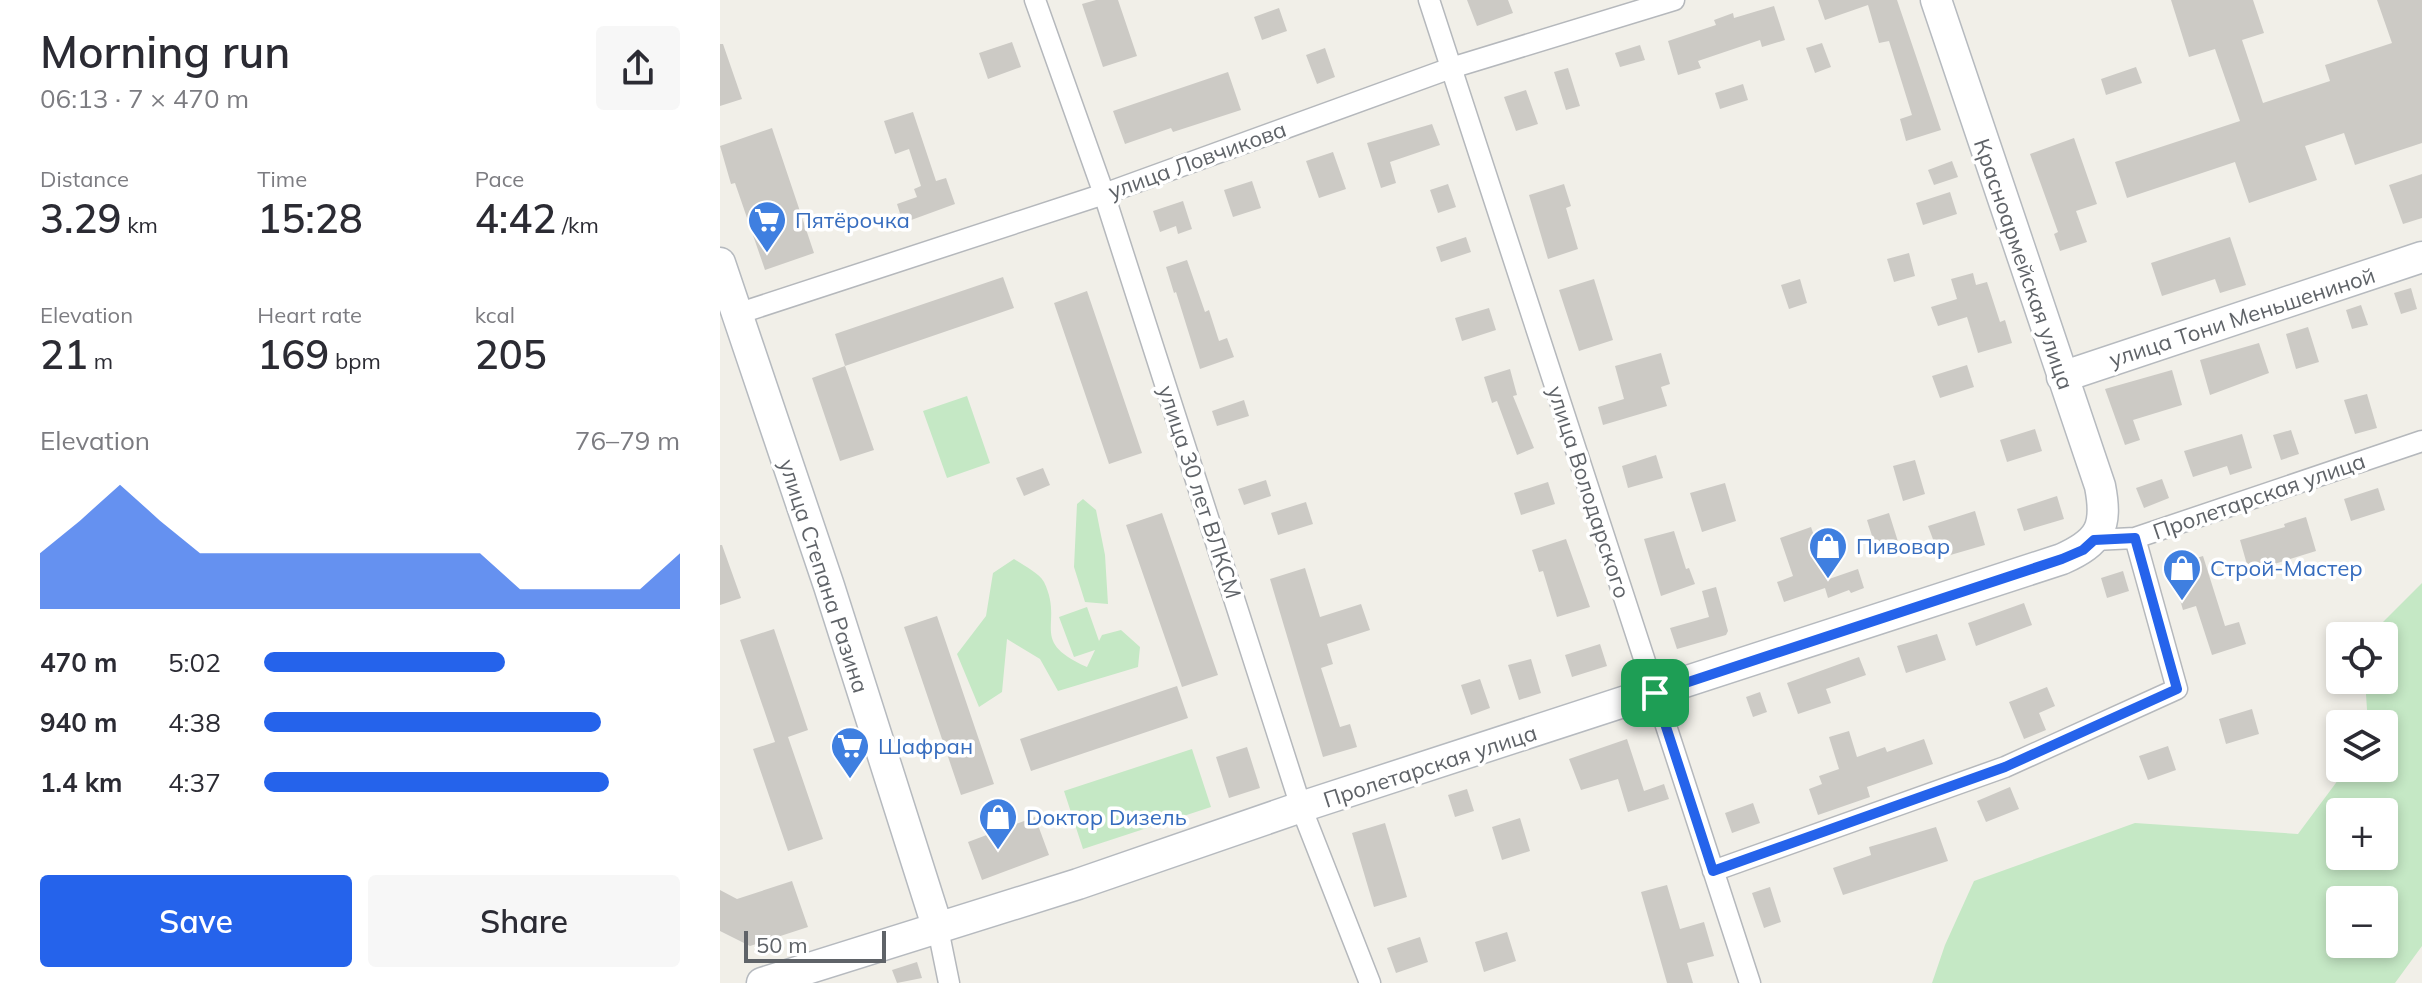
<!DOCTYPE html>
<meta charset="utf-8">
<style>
:root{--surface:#fff;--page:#f7f7f7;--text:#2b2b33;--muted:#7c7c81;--accent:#2563eb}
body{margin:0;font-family:Mulish,sans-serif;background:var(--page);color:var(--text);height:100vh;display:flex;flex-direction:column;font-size:30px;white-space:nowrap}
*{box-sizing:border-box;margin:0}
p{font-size:26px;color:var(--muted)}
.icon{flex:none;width:44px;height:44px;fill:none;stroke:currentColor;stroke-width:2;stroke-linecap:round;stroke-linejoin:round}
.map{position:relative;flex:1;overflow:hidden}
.panel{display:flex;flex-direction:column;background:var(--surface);width:720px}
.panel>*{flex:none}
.controls{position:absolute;left:1606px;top:622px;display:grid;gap:16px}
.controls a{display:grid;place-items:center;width:72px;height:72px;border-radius:8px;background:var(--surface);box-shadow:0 4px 12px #0003;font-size:40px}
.scale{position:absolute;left:24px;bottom:20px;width:142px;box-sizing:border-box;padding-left:8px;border:4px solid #5f6368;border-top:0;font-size:22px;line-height:28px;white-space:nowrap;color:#5f6368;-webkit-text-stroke:6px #fff;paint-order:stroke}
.pin{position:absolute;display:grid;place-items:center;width:68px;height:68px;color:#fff;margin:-34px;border-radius:16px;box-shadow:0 4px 12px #0006}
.round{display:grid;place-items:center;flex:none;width:84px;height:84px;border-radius:8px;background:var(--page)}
.overview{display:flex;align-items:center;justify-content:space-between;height:136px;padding:0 40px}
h1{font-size:44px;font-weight:600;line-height:60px}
.metrics{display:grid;grid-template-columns:repeat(3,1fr);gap:12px;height:136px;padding:8px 40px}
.metrics div{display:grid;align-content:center}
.metrics b{font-size:40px;font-weight:600}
.metrics small{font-size:22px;font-weight:400}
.metrics p{font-size:22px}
.chart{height:224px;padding:16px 40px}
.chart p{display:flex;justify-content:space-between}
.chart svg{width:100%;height:144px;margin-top:8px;fill:var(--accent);opacity:.7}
.cta{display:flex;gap:16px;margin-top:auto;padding:16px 40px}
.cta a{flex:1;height:92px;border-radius:8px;background:var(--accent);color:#fff;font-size:32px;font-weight:600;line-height:92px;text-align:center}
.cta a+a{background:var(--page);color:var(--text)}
ul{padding:0 40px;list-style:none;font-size:26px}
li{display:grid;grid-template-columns:128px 96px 1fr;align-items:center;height:60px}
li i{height:20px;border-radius:10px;background:var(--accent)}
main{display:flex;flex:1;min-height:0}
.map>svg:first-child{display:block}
.green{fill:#c5e8c5;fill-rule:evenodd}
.building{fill:#cccac5}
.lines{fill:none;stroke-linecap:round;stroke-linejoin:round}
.street-casing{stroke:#b5b8bc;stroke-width:23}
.secondary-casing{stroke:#b6babf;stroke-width:33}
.street{stroke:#fff;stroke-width:20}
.secondary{stroke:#fff;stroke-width:30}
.route-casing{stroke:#fff;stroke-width:16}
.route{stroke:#2563eb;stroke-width:10}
.labels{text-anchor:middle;stroke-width:7;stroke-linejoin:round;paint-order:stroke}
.street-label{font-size:22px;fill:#5f6368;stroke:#fff}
.shop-label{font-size:22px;fill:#366cbe;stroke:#fff;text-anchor:start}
</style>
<main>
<section class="panel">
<div class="overview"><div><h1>Morning run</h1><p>06:13 · 7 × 470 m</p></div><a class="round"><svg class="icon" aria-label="share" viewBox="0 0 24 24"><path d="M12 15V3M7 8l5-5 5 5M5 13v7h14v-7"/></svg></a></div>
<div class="metrics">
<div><p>Distance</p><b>3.29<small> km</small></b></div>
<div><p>Time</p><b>15:28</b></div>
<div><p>Pace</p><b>4:42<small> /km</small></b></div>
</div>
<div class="metrics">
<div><p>Elevation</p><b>21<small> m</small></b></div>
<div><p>Heart rate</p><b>169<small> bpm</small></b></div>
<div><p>kcal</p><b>205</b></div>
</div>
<div class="chart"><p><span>Elevation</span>76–79 m</p>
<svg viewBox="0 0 160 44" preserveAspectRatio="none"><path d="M0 44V27L10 17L20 6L30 17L40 27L50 27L60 27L70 27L80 27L90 27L100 27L110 27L120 38L130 38L140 38L150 38L160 27V44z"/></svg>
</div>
<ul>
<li><b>470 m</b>5:02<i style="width:58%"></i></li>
<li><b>940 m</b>4:38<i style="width:81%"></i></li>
<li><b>1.4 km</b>4:37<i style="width:83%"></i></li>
</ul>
<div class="cta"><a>Save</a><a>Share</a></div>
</section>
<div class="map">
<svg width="1702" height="983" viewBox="0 0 1702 983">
<rect width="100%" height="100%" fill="#f1efe8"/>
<!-- green -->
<path class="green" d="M247 396 270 463 227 478 203 411Z
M363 499 376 510 385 555 388 604 365 602 354 567 357 504Z
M294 559C303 565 319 573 324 582 345 625 307 640 367 667L375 650 354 657 339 617 367 607 379 641 382 635 401 630 420 647 418 667 338 691 320 659 287 639 282 692 259 707 237 654 266 616 273 573Z
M1702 583V946L1675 983H1212L1225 945 1254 881 1415 823 1578 834 1627 768H1664V724H1648L1645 680H1664V636H1649ZM1664 812V856H1620V812ZM1664 900V944H1620V900Z
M472 749 491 807 363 849 344 791Z"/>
<!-- building -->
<path class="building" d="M376 0H398L417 56 383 67 362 4Z
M747 0H788L793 13 757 26Z
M1098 0H1177L1221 130 1186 141 1180 119 1192 115 1169 41 1159 43 1148 5 1105 20Z
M1451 0H1533L1544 33 1522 40 1543 103 1610 81 1605 65 1672 43 1657 0H1702V143L1635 165 1624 133 1585 146 1597 180 1529 203 1515 162 1407 198 1395 162 1520 121 1495 49 1469 57Z
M1054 6 1065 40 1042 47 1040 40 978 61 981 68 958 75 948 41 996 25 994 20 1013 13 1014 18Z
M559 8 567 31 542 40 534 17Z
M292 42 301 67 268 79 259 53Z
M1102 43 1111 67 1095 73 1086 48Z
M0 44H3L22 99 0 106Z
M920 45 925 60 900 67 895 53Z
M605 48 615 77 597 84 586 55Z
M1416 67 1422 83 1386 95 1381 79Z
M848 68 860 106 846 110 834 72Z
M508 72 521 110 453 132 451 128 405 144 393 111Z
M1023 84 1028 100 1000 109 995 93Z
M806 90 818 124 796 131 784 97Z
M193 112 216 181 226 178 235 204 183 223 177 204 197 197 194 189 201 186 189 149 175 154 164 121Z
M712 124 720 145 670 162 676 183 661 188 647 143Z
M52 128 94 253 45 270 15 183 11 184 0 146Z
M1354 138 1377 204 1356 211 1367 242 1340 251 1334 234 1338 232 1310 154Z
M613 152 626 189 599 198 586 161Z
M1232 161 1238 177 1214 185 1208 170Z
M1702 174V218L1683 224 1669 185Z
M532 181 541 208 513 217 504 190Z
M728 184 736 207 718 213 710 190Z
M844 184 851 206 846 208 858 249 828 259 809 195Z
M1230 192 1237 214 1203 225 1196 203Z
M463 201 472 229 458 234 456 226 440 232 433 211Z
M746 237 751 252 721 262 716 247Z
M1510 237 1526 285 1500 293 1495 279 1442 296 1431 263Z
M1189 253 1195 276 1174 282 1167 259Z
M467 260 485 312 489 310 499 341 507 338 514 357 480 369 456 292 454 293 446 267Z
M1253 273 1256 285 1267 282 1280 322 1285 320 1292 343 1258 353 1247 317 1218 326 1211 307 1237 299 1231 279Z
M283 277 294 308 125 366 115 334Z
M874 279 893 340 859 351 839 290Z
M1080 279 1087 303 1069 309 1061 285Z
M1691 288 1697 309 1681 314 1674 293Z
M367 291 422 453 389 464 334 303Z
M1641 305 1648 325 1632 329 1626 310Z
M769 308 776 330 742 341 735 318Z
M1588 327 1599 362 1576 369 1566 334Z
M1539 343 1549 373 1490 395 1480 360Z
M941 353 950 384 941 387 947 406 883 425 878 407 904 399 895 366Z
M1247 365 1254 387 1220 398 1212 376Z
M125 366 154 450 120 461 92 378Z
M790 369 797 395 793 396 814 448 797 455 777 401 772 403 764 377Z
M1452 370 1462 405 1413 420 1420 440 1405 445 1385 389Z
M1647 394 1657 428 1635 434 1624 400Z
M524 400 529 416 497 426 492 411Z
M1315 429 1322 451 1287 462 1280 440Z
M1571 430 1579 454 1561 460 1553 435Z
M1522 434 1532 468 1510 475 1507 466 1473 477 1464 451Z
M936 455 943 478 908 488 902 466Z
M1195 460 1205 494 1183 501 1173 466Z
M323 468 330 485 304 496 296 478Z
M1442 479 1449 498 1424 508 1416 488Z
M546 480 551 496 524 505 518 489Z
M828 482 835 504 801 515 794 493Z
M1005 483 1016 521 982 532 970 493Z
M1658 488 1665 510 1631 521 1624 499Z
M1337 496 1344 519 1304 531 1297 509Z
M586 502 593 524 558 535 551 513Z
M1255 511 1265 545 1220 558 1208 526Z
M442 513 498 675 462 687 406 525Z
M1169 513 1180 548 1158 555 1147 520Z
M1586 517 1596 551 1551 565 1553 568 1530 575 1520 540 1565 527 1564 524Z
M1091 527 1109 579 1138 569 1144 588 1131 593 1129 590 1108 598 1105 588 1064 602 1057 582 1073 576 1060 538Z
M954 531 966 569 969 568 975 584 941 596 924 539Z
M846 539 870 607 837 617 823 571 819 572 812 550Z
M0 545H2L21 598 0 605Z
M1483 556 1505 626 1519 622 1526 644 1492 655 1476 606 1463 610 1450 566Z
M585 568 600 617 641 604 650 630 607 644 613 664 601 668 620 727 630 724 637 747 603 757 550 579Z
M1403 571 1409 591 1387 598 1381 578Z
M996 587 1008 631 1006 635 957 649 950 628 989 617 982 591Z
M1304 603 1312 625 1256 646 1248 623Z
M217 616 274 784 241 795 184 627Z
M54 629 88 730 68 737 103 839 68 851 33 749 55 742 20 640Z
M1217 634 1226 660 1186 673 1177 646Z
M880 644 887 666 852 677 845 655Z
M1139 657 1146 675 1106 689 1111 703 1078 714 1067 683Z
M811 659 821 693 799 700 788 665Z
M760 679 770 708 751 715 741 685Z
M457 686 468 718 311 771 300 739Z
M1327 687 1335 706 1319 713 1326 730 1304 739 1289 702Z
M1040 692 1047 712 1033 717 1026 697Z
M1532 709 1539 734 1506 744 1499 719Z
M1129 731 1137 757 1165 747 1167 752 1204 739 1213 764 1147 787 1150 797 1098 815 1089 789 1102 784 1099 776 1119 769 1109 737Z
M907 739 924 791 944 784 949 799 908 812 898 779 861 790 849 759Z
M1448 746 1456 770 1428 780 1419 756Z
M527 747 540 788 509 798 496 757Z
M1290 787 1299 809 1266 822 1257 801Z
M747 789 754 811 735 817 728 795Z
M1033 803 1040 823 1012 833 1005 813Z
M315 817 329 855 262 880 248 842Z
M800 818 810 851 782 860 772 827Z
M665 823 687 897 654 907 632 833Z
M1216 827 1228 861 1123 895 1113 868 1151 855 1149 847Z
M72 881 88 927 30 946 0 931V890L17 899Z
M947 885 960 929 984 922 994 956 967 963 973 983H947L921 892Z
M1050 887 1061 922 1044 928 1032 893Z
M787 932 796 961 764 972 755 942Z
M700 937 708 962 676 973 667 948Z
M197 962 202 978 177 983 172 970Z"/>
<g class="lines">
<defs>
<path id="street" d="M315 0 384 194 581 807 650 983
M709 0 1030 983
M17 314 384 194 731 68 954 0
M1374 540 1415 538 1702 441
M993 871 1285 767 1457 689 1415 538
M218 929 229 983"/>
<path id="secondary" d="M0 263 109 586 218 929
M1342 377 1702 257
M42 983 358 884 581 807 1342 559C1380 542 1388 527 1380 486L1216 0"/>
</defs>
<!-- street casing -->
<use href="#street" class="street-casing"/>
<!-- secondary casing -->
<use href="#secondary" class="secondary-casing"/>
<!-- street -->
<use href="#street" class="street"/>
<!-- secondary -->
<use href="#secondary" class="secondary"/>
</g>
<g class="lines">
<defs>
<path id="route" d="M1415 538 1457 689 1285 767 993 871 935 693 1342 559 1363 550 1374 540Z"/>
</defs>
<!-- route casing -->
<use href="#route" class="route-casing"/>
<!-- route -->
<use href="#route" class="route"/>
</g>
<!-- icons -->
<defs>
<symbol id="supermarket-pin" viewBox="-11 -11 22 30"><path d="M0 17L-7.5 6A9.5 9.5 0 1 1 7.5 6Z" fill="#3f7fe0" stroke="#fff"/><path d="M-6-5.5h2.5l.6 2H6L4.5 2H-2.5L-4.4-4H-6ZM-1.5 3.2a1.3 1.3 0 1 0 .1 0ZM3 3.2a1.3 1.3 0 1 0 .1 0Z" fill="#fff"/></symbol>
<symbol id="shop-pin" viewBox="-11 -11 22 30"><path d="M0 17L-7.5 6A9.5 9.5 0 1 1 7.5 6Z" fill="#3f7fe0" stroke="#fff"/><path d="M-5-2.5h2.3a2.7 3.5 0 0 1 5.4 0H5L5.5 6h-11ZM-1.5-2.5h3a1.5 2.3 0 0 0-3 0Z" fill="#fff"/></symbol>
</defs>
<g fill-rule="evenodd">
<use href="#supermarket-pin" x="25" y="198" width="44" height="60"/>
<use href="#shop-pin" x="1086" y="524" width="44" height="60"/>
<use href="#shop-pin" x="1440" y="546" width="44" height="60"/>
<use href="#supermarket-pin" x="108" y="724" width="44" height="60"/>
<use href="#shop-pin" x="256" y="795" width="44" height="60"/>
</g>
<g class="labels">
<!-- street labels -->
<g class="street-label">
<text transform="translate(477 160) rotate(-20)" y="8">улица Ловчикова</text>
<text transform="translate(1304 264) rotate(71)" y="8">Красноармейская улица</text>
<text transform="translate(1522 317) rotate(-18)" y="8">улица Тони Меньшениной</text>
<text transform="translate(480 492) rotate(72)" y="8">улица 30 лет ВЛКСМ</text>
<text transform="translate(869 492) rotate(72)" y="8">улица Володарского</text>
<text transform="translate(1539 496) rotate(-19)" y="8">Пролетарская улица</text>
<text transform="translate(104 576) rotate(72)" y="8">улица Степана Разина</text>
<text transform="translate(710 766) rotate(-18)" y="8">Пролетарская улица</text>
</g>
<!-- shop labels -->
<g class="shop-label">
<text x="75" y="228">Пятёрочка</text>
<text x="1136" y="554">Пивовар</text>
<text x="1490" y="576">Строй-Мастер</text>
<text x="158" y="754">Шафран</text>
<text x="306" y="825">Dоктор Dизель</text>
</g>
</g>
</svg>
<div class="controls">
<a><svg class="icon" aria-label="locate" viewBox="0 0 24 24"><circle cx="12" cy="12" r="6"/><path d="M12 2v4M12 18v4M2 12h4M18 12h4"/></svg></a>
<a><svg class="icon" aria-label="layers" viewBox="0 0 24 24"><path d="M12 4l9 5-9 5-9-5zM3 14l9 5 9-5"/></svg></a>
<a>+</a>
<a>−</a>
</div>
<div class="scale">50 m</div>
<div class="pin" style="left:935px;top:693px;background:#1e9e55"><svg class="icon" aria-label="arrive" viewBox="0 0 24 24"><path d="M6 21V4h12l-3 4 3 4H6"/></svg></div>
</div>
</main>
